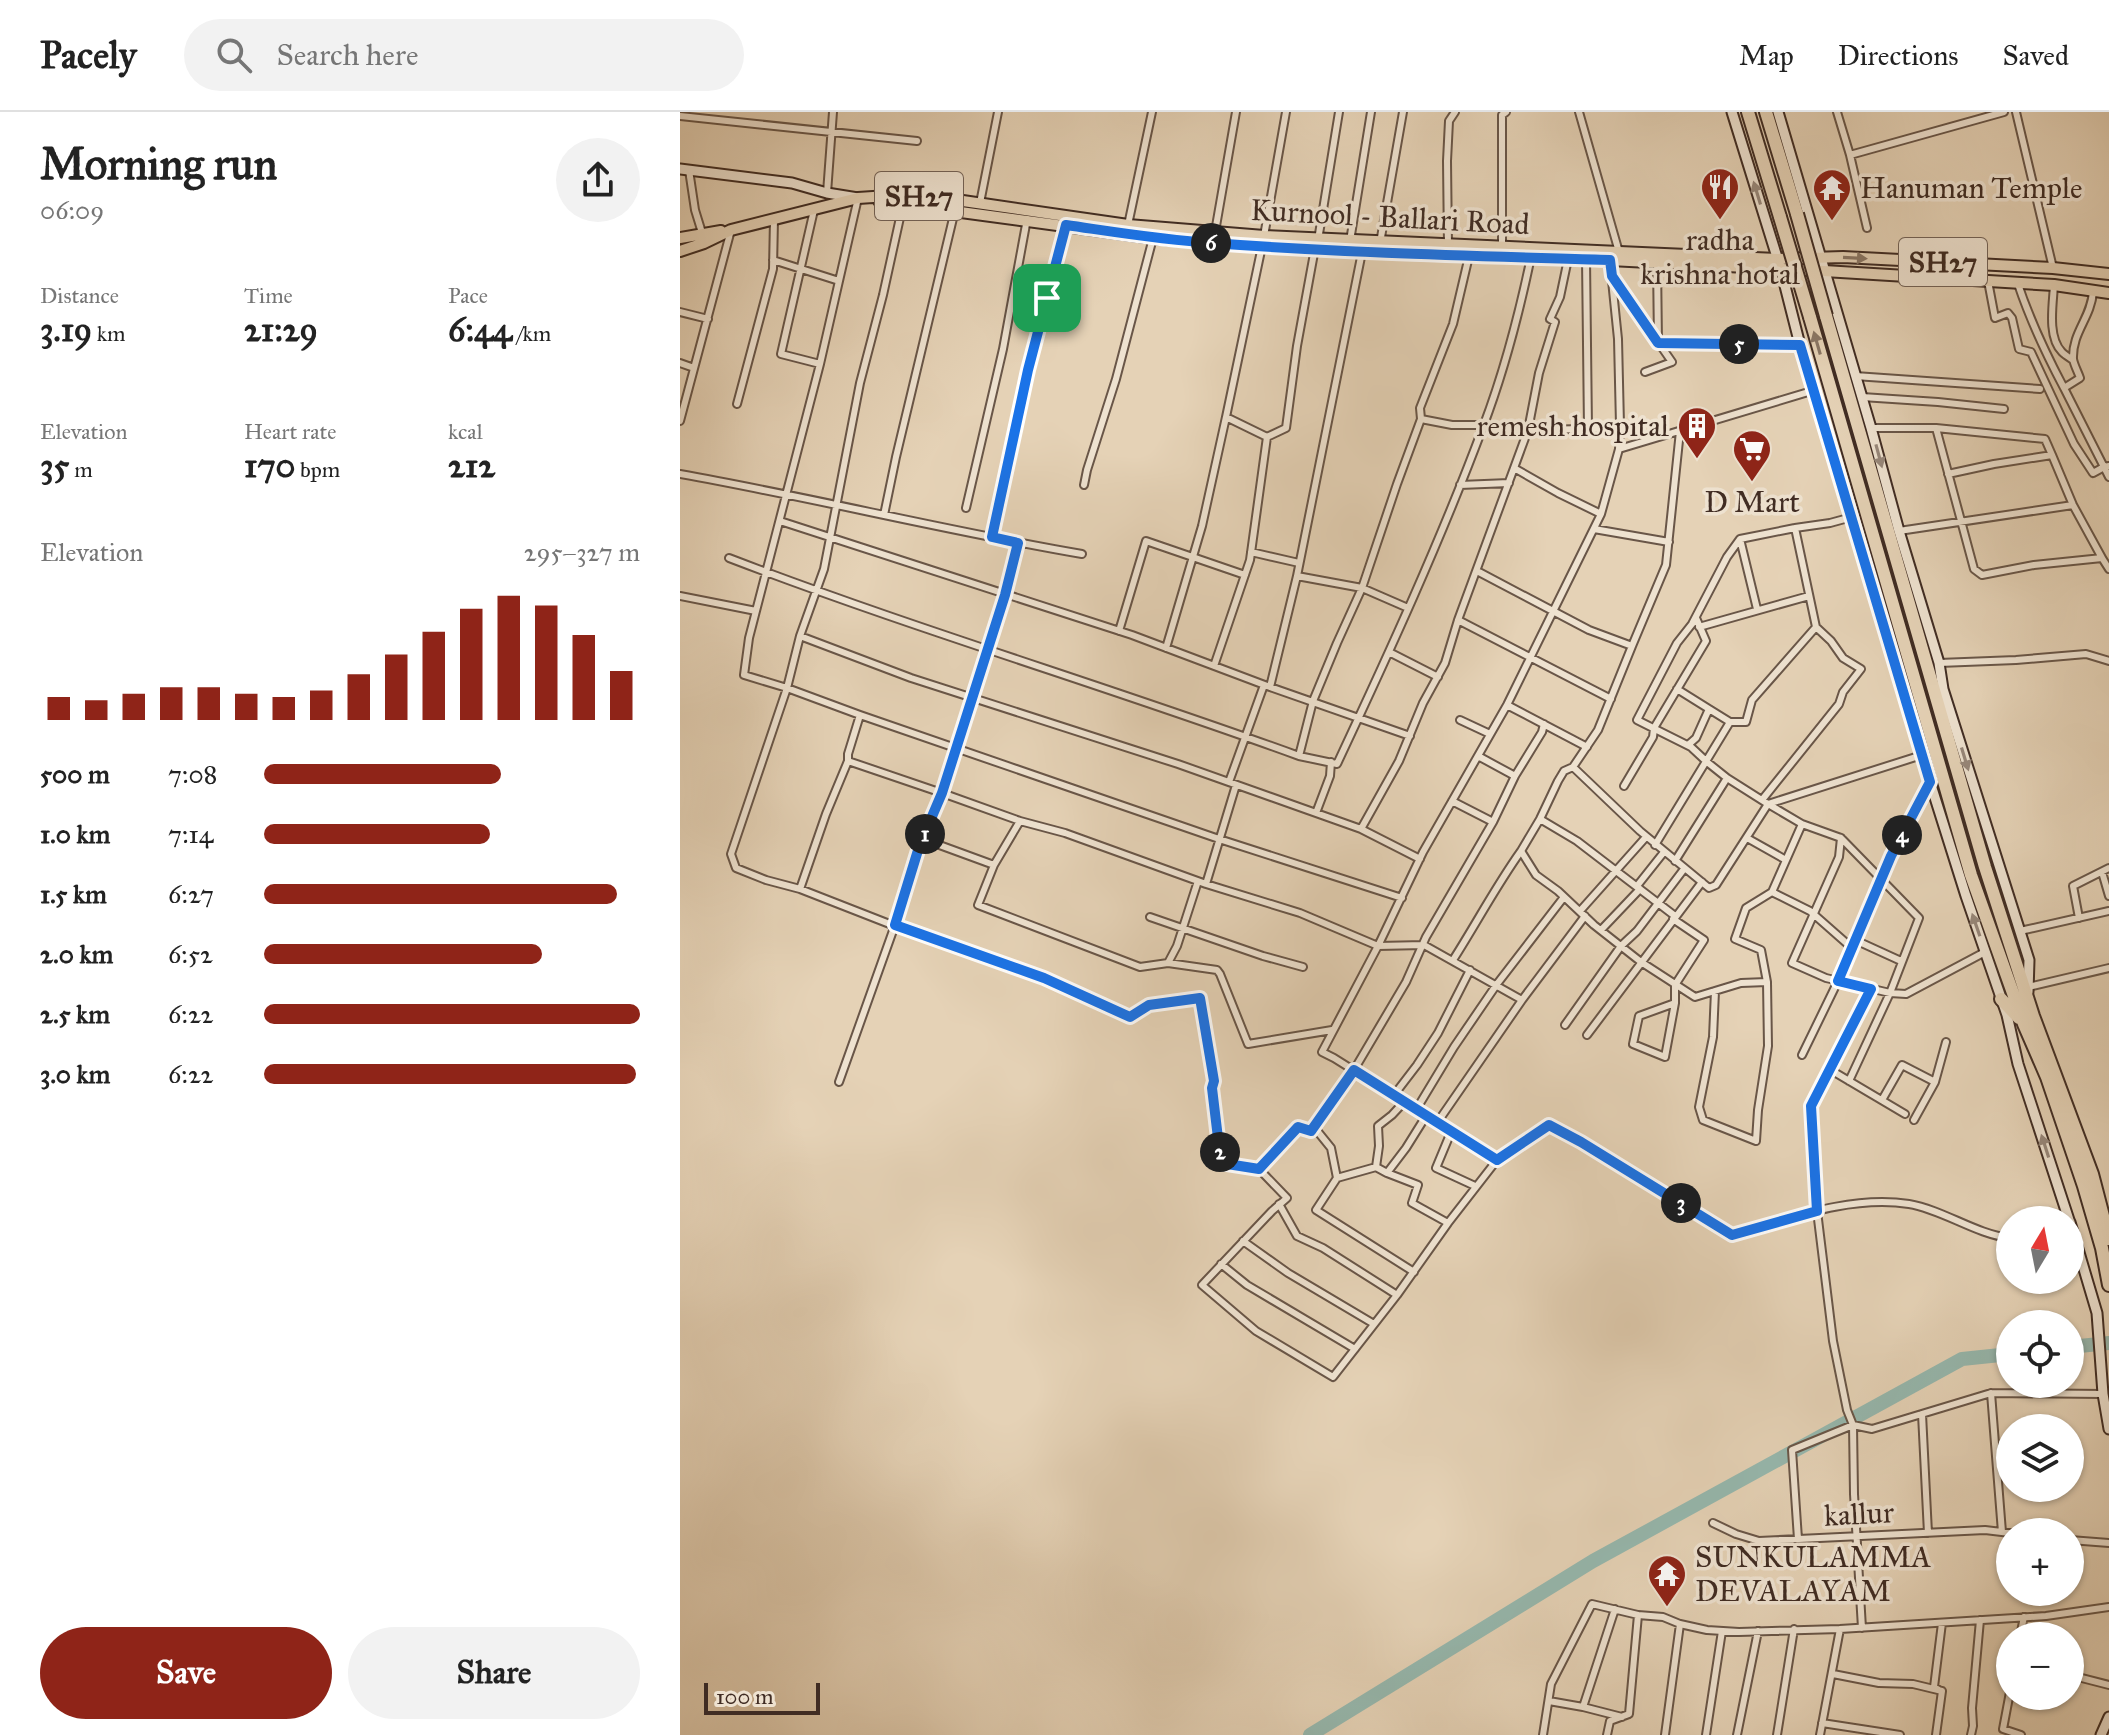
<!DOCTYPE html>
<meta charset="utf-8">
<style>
:root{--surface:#fff;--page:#f2f2f2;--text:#222;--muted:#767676;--line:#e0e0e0;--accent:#8f2418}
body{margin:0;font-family:"IM FELL Great Primer",serif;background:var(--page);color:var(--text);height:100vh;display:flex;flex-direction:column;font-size:30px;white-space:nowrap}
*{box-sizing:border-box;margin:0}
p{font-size:26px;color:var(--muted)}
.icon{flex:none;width:44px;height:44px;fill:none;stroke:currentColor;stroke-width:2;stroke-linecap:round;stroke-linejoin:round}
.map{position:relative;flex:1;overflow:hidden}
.drawer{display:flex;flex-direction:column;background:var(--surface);width:680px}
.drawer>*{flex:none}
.needle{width:52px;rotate:10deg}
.buttons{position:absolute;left:1316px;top:1094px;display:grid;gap:16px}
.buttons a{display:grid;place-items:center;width:88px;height:88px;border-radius:50%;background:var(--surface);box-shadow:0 2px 6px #0004;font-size:40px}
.scale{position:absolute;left:24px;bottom:20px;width:116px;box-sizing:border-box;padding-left:8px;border:4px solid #402c23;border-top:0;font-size:22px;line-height:28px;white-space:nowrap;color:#402c23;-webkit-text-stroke:6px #eee2d0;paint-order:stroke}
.pin{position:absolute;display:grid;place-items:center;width:68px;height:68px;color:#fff;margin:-34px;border-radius:16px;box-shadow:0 4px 12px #0006}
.km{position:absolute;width:40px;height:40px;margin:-20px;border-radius:50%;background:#222;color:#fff;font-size:22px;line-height:40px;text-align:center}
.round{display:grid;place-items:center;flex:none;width:84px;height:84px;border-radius:42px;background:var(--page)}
.headline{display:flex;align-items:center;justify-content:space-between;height:136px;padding:0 40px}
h1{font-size:44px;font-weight:800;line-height:60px}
.figures{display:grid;grid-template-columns:repeat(3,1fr);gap:12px;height:136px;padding:8px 40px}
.figures div{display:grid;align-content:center}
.figures b{font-size:34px;font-weight:800}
.figures small{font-size:22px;font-weight:400}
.figures p{font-size:22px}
.chart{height:224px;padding:16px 40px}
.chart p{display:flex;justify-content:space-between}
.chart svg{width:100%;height:144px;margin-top:8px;stroke:var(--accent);stroke-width:6}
.action{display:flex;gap:16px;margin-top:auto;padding:16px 40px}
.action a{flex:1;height:92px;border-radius:48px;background:var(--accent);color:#fff;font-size:32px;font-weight:800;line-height:92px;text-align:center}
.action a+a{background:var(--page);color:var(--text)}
ul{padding:0 40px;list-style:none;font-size:26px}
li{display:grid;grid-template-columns:128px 96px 1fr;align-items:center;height:60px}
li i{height:20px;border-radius:10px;background:var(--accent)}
header{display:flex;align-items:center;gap:48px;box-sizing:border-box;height:112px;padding:0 40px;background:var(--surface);border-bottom:2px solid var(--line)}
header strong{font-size:38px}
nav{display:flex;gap:44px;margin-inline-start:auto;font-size:28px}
.search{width:560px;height:72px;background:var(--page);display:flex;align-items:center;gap:20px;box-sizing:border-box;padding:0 28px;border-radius:44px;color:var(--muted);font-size:30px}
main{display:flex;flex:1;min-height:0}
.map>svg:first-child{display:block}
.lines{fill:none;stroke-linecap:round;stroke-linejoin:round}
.river{stroke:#96b8ae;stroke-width:14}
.street-casing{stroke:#695648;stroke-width:10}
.secondary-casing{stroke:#402c23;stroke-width:13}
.primary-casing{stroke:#402c23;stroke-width:14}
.highway-casing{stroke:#402c23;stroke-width:16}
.street{stroke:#eee2d0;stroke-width:6}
.secondary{stroke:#eee2d0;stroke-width:9}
.primary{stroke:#e5d2b6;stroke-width:10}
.highway{stroke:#e5d2b6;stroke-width:12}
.highway-bridge-casing{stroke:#402c23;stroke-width:16;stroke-linecap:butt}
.highway-bridge{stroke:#e5d2b6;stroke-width:12}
.oneway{fill:#97877a}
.oneway2{fill:#8a7765}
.route-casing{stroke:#fff;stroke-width:16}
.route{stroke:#1a73e8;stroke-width:10}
.labels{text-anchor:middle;stroke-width:7;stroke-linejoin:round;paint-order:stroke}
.shield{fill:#eee2d0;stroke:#746357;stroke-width:2}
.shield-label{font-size:28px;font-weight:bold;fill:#402c23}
.poi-label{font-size:30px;fill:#402c23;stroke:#eee2d0;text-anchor:start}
.street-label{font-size:30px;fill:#402c23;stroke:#eee2d0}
</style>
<header>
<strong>Pacely</strong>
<div class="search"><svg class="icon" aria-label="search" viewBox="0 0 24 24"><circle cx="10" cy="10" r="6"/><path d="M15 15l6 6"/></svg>Search here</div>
<nav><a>Map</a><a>Directions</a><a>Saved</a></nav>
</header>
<main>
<section class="drawer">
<div class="headline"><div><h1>Morning run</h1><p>06:09</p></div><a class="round"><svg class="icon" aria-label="share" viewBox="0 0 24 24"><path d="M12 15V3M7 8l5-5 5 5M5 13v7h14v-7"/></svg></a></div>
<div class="figures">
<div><p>Distance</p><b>3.19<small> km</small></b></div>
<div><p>Time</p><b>21:29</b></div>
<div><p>Pace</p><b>6:44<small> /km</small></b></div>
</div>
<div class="figures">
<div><p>Elevation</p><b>35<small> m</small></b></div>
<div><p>Heart rate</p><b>170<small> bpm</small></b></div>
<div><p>kcal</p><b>212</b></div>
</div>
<div class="chart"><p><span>Elevation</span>295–327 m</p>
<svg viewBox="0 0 160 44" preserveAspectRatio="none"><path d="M5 44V37M15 44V38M25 44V36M35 44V34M45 44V34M55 44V36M65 44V37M75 44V35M85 44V30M95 44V24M105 44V17M115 44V10M125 44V6M135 44V9M145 44V18M155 44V29"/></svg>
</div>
<ul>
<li><b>500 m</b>7:08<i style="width:63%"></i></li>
<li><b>1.0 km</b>7:14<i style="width:60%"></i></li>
<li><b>1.5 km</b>6:27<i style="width:94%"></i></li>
<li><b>2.0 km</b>6:52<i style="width:74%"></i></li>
<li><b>2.5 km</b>6:22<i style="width:100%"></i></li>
<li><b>3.0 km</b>6:22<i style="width:99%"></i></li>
</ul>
<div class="action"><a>Save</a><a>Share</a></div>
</section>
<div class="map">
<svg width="1429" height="1623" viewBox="0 0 1429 1623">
<rect width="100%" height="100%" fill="#e5d2b6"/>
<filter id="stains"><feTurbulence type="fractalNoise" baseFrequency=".0025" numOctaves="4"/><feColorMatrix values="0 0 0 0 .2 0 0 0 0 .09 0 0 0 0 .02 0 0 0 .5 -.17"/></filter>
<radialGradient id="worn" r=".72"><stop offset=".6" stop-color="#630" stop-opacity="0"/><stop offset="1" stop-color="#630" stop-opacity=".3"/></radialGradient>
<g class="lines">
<!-- river -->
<path class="river" d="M1390 1235 1429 1231
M630 1623 913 1449 1282 1247 1330 1242"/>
<defs>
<path id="street" d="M899 0 939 140
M1157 0 1170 43 1187 116
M1336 0 1373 156
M0 4 237 29
M1170 43 1324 0
M9 58 15 98 23 124
M147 81 153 0
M300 91 318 0
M223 92 203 183 180 271 144 457 120 524 231 566 498 652 681 717 719 649 743 591 765 551 778 508 848 318 859 261 875 210 870 207 880 185 888 147
M134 98 101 242 140 252
M448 113 472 0
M535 120 556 0
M584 124 606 0
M638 128 659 0
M670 129 691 0
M700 131 723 0
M768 134 767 49 769 9 775 0
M822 135V3L826 0
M93 148 159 169
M930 149 938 227 940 313 939 337 921 402 827 593 743 740 698 834 642 940 654 946 817 1048 869 1013 901 1030 1052 1123C1109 1107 1169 1083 1229 1092 1264 1098 1295 1122 1330 1126
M977 150 978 231 1120 233
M935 168 992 250 965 260
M1308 169 1315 206 1328 201 1332 206 1339 237 1351 240 1394 332 1413 361 1424 355 1384 276
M1338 172C1350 208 1366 242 1384 276L1400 266C1398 260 1394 253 1393 247 1392 220 1411 206 1413 180
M1374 173C1373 192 1367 225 1382 240 1385 243 1390 246 1393 248
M0 200 28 207
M0 251 14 256
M1175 264 1360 277
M1182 285 1258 290 1324 297
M57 292 93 157 94 107
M741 307 772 313H804L848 318 908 317 906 147
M0 309 51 118
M1191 316H1256L1294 457 1302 463 1354 453 1422 446 1429 457
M1256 316 1365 327 1372 343 1314 352 1268 362
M908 317 940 313
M587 325 606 316 617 234 635 136
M939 337 1135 278
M1372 343 1393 393 1422 446
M1429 354 1424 355 1429 365
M834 356 878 381 921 402
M0 362C135 386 267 419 402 442
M404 373 407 358 436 267 473 126
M780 373 829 371
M286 396 323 237 347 107
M204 403 216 345 275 98
M100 409 452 523 590 575 730 624
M914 417 989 430
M1219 419 1393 393
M312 425 348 258 386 114
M1060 427 1077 497
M338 431 325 483 262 681 340 709 385 721 526 772 620 801 698 834 744 833 842 888
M571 440 619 451
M49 446C237 518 430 575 619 644L633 589 657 531 682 476 717 372 741 307 740 296 773 212 789 144
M797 459 909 518 952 534 986 453 1000 319
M617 464 682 476 728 496
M0 484 76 499
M778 508 931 587
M1019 515 1129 484
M439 519 466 429 565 463
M120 524 107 576 64 563 69 526 140 252 178 86
M952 534 918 618 893 655 884 659 878 669 860 707 841 739 856 763 878 779 914 813 961 850 1015 885 1061 871 1087 870 1088 934 1078 998 1076 1029 1023 1008 1019 995 1033 925 1035 879
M486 536 522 414 546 305
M709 540 758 565
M1259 551 1336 548 1406 542 1429 549
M534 554 570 448 587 325 546 305 582 134
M590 575 617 464 682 140
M997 577 1029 597 1016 626 1008 633
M827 593 907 635
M780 608 810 622
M1050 610H1066L1072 588 1136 515
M619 644 657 652C709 541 760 430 803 315 824 260 839 202 851 145
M798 644 835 664
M893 655 960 719 1029 776 1036 773 1088 692 1047 666
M549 670 584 573
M944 674 973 625 974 616 1026 529 1016 506
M1082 688 1159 592 1163 580 1181 557 1163 546 1151 529 1136 515 1115 416 1150 411 1172 405
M772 689 813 710
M636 701 650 664 651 650
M860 707 897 729 995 804
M340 709 314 753 298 793 460 855 488 851 537 858 540 862 568 932 652 918
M1122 712 1161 726 1159 745 1112 851 1146 866 1210 881 1226 882 1305 840
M681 717 740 747
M1067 726 1106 748
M1161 726 1239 806 1210 881 1169 969
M243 727 314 753
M975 733 1050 610 1029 597
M995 749 1047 666 1027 650 1011 635 957 608 997 531 1012 512 1047 445 1060 427 1115 416
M1422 760 1429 784
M526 772 556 673
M957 774 984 740
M120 777 146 702 168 649V642L180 603
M1092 780 1122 712 1088 692 1242 643
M900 799 966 725
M470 805 583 844 623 855
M1399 806 1393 774 1429 756
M993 807 1024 828 995 873V891L959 904 953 932 985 945 995 891
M921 818 960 777
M1340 819 1429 799
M1175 828 1221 849
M773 848C796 812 816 774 841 739
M488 851 497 834 518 769
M1087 870 1081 838 1055 827 1066 796 1092 780 1130 799 1172 836
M1348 875 1429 856
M885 913 941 834 957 819 1004 757
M907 923 1022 770
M1122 943 1158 869 1211 744 1250 671
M1149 957 1225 1002
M159 970 215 813 239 735 262 681 168 649
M714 983 737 953 758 921 790 858
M1202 988 1222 953 1255 970
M736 998 774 935 817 872 884 785
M1234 1008 1255 970 1266 930
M757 1011 842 888 905 804
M634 1015 651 1036 657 1066 636 1098 734 1160
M771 1020 756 1056 795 1074
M817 1048 768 1111 717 1183 653 1265 576 1219 522 1173 592 1099 607 1086 579 1057 618 1015 631 1019 674 958 726 870 746 825 813 710 835 664 862 620 864 612
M696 1055 707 1061 726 1036 746 1004
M579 1057 541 1051 532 976 534 969 520 886 469 893 450 905 364 866 225 818 120 777 86 768 56 756 51 742 107 576 180 603 539 727 722 786
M707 1061 738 1073 732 1091 768 1111
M657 1066 696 1055 699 1034 698 1014 712 1003 724 990
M599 1092 617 1124 643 1136 717 1183
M563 1129 608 1161 694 1212
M541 1152 567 1173 675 1237
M1311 1281 1322 1420
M1242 1302 1248 1421
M1033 1411 1056 1422 1079 1429 1305 1418 1330 1421
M1118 1427 1112 1338 1173 1313 1192 1317 1311 1281 1423 1282
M1390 1428 1429 1431
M958 1503 983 1505 1000 1512 1027 1518 1059 1520 1160 1517 1366 1504 1429 1495
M1182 1516 1174 1382 1173 1313 1167 1298 1153 1229 1137 1099 1131 994 1191 877
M1340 1524 1344 1505
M1153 1562 1199 1571 1233 1572 1262 1579
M1390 1563 1429 1573
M1259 1578 1254 1575 1262 1511
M1330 1580 1323 1617 1341 1623
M1348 1584 1357 1587 1358 1584
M869 1589 903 1595 935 1497
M903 1595 942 1605
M1142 1611 1220 1623
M863 1623 871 1572 912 1492 958 1503 949 1602 930 1609 927 1623
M985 1623 1000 1512
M1026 1623 1042 1519
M1057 1623 1078 1519
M1097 1623 1114 1517
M1140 1623 1160 1517
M1256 1623 1262 1579
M1291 1623 1293 1614 1292 1596 1300 1508"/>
<path id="secondary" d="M1052 0 1101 158 1120 233 1240 638 1286 784 1327 903 1338 952 1389 1108
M1098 0 1191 316 1219 419 1259 551 1263 577 1349 848 1348 880
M0 57 112 71 147 81 178 86
M1390 1110 1417 1201 1423 1282 1429 1317
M1421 1623 1429 1605"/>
<path id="primary" d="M199 89 473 126 531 131 682 140 930 148 1144 159 1374 173 1429 181
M0 126 41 119
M0 139 24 131 51 118 178 86 223 83 276 88 448 113 584 124 1097 147 1163 145 1373 156 1429 162"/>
<path id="highway" d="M1068 0 1100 105
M1086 0 1117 102
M1146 204 1305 755 1353 904 1412 1062 1429 1127
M1130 205 1291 763 1344 912 1367 965 1404 1074 1422 1136 1429 1173
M1321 887 1339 906"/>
</defs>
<!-- street casing -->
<use href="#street" class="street-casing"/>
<!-- secondary casing -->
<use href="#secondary" class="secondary-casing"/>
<!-- primary casing -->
<use href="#primary" class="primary-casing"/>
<!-- highway casing -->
<use href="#highway" class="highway-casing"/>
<!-- street -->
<use href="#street" class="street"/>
<!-- secondary -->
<use href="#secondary" class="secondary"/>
<!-- primary -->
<use href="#primary" class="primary"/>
<!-- highway -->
<use href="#highway" class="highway"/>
<defs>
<path id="highway-bridge" d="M1117 102 1146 204
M1100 105 1130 205"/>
</defs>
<!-- highway-bridge casing -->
<use href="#highway-bridge" class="highway-bridge-casing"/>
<!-- highway-bridge -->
<use href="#highway-bridge" class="highway-bridge"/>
</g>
<!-- one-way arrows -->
<defs><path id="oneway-solid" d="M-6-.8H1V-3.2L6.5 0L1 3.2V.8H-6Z" transform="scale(2)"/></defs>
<g class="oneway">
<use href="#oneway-solid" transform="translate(1077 81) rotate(-107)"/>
<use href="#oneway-solid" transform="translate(1199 344) rotate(75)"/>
<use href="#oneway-solid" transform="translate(1285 647) rotate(73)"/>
<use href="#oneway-solid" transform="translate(1296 813) rotate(-109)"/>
<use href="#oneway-solid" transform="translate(1365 1034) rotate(-108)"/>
</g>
<g class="oneway2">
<use href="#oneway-solid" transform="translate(1175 146) rotate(3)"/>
<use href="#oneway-solid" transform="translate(1137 231) rotate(-106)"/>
</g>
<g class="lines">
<defs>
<path id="route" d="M386 113C435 120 483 128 532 131 665 141 798 144 930 148L932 164 978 231 1120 233 1250 670 1211 744 1158 869 1191 877 1131 994 1137 1099 1052 1123 901 1030 869 1013 817 1048 674 958 631 1019 618 1015 579 1057 541 1051 532 976 534 969 520 886 469 893 450 905 364 866 215 813 239 735 262 681 325 483 338 431 312 425 348 258Z"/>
</defs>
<!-- route casing -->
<use href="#route" class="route-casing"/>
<!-- route -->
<use href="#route" class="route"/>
</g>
<!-- icons -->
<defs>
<symbol id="restaurant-pin" viewBox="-11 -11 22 30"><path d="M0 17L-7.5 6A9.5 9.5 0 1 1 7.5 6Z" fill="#8f2418" stroke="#eee2d0"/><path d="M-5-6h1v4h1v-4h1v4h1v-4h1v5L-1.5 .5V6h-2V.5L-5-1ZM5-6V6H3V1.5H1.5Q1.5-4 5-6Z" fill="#fff"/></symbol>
<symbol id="temple-pin" viewBox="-11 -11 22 30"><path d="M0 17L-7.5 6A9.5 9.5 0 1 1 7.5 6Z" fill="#8f2418" stroke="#eee2d0"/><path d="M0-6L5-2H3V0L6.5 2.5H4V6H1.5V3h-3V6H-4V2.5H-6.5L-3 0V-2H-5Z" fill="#fff"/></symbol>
<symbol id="building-pin" viewBox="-11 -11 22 30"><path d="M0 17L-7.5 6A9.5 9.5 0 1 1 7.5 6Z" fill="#8f2418" stroke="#eee2d0"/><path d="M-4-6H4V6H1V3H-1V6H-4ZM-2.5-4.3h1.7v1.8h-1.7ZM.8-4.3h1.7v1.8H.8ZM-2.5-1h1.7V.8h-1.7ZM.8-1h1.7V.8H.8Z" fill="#fff"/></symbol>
<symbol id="supermarket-pin" viewBox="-11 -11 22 30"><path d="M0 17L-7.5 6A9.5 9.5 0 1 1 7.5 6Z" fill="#8f2418" stroke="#eee2d0"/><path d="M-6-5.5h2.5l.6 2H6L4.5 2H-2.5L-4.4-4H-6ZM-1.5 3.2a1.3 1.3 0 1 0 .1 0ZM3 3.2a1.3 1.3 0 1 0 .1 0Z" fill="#fff"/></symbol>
</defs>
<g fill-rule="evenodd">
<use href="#restaurant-pin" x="1018" y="53" width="44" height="60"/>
<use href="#temple-pin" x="1130" y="54" width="44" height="60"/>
<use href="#building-pin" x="995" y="292" width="44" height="60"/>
<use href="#supermarket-pin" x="1050" y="315" width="44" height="60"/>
<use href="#temple-pin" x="965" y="1440" width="44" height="60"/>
</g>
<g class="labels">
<!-- shield labels -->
<g class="shield">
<rect x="195" y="60" width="88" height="48" rx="6"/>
<rect x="1219" y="126" width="88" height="48" rx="6"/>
</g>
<g class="shield-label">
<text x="239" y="94">SH27</text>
<text x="1263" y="160">SH27</text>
</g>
<!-- poi labels -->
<g class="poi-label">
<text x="1180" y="86">Hanuman Temple</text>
<text x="1040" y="138" text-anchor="middle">radha<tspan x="1040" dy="34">krishna hotal</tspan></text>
<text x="989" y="324" text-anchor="end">remesh hospital</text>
<text x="1072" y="400" text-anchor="middle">D Mart</text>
<text x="1015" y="1455">SUNKULAMMA<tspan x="1015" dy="34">DEVALAYAM</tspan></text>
</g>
<!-- street labels -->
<g class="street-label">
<text transform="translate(710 105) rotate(3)" y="10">Kurnool - Ballari Road</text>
<text transform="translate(1179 1402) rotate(-3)" y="10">kallur</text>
</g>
</g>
<rect width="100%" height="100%" filter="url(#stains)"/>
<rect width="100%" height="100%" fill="url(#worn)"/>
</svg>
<div class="buttons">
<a><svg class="needle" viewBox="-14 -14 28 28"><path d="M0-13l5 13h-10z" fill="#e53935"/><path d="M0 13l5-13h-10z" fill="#767676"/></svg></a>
<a><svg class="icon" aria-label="locate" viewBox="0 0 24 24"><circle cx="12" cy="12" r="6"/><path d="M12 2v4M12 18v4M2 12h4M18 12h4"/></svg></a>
<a><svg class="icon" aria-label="layers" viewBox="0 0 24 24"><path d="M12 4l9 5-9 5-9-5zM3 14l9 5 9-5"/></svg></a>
<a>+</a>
<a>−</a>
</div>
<div class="scale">100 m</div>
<div class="pin" style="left:367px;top:186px;background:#1e9e55"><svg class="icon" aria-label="arrive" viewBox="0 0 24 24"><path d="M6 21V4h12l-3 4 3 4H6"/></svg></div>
<b class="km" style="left:245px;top:722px">1</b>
<b class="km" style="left:540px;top:1040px">2</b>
<b class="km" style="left:1001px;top:1091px">3</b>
<b class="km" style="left:1222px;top:723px">4</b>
<b class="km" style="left:1059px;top:232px">5</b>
<b class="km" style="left:531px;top:131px">6</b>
</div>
</main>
